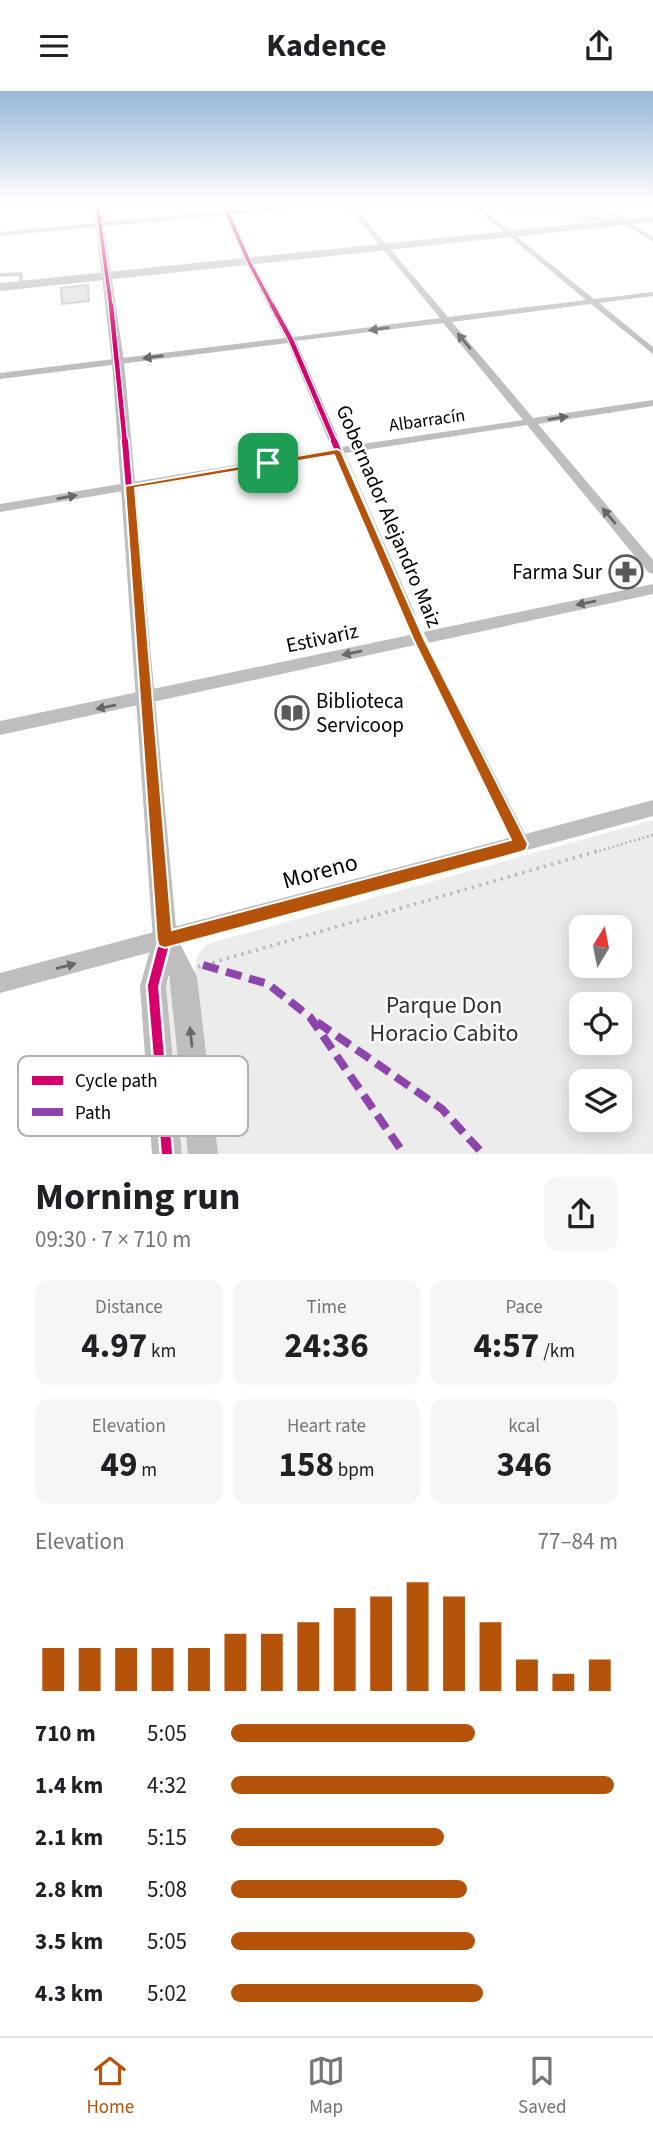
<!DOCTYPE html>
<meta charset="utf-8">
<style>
:root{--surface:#fff;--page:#f6f6f6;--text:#202124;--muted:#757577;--line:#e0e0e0;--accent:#b45309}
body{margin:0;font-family:"Source Sans 3",sans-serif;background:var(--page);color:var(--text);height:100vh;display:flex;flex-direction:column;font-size:26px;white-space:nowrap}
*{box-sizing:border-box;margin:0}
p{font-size:23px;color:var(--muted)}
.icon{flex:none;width:38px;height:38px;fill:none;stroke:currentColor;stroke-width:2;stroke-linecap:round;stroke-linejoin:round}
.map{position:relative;height:1063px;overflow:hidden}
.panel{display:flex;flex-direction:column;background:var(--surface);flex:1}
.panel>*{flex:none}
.needle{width:46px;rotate:10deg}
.buttons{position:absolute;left:569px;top:824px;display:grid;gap:14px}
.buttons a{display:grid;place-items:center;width:63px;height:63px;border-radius:14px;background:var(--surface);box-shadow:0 4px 18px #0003;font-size:35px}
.pin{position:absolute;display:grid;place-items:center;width:60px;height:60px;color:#fff;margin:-30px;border-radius:14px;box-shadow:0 4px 10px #0006}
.round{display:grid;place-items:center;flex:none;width:74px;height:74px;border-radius:14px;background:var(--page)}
.summary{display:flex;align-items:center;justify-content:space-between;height:119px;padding:0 35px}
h1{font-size:38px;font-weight:700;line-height:52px}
.figures{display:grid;grid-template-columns:repeat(3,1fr);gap:10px;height:119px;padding:7px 35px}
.figures div{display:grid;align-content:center;border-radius:14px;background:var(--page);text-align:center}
.figures b{font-size:35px;font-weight:700}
.figures small{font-size:19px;font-weight:400}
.figures p{font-size:19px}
.chart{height:196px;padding:14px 35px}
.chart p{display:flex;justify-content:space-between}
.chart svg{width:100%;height:126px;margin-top:7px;stroke:var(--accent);stroke-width:6}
ul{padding:0 35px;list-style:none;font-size:23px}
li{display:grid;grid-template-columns:112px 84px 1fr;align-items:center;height:52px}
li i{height:18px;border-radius:9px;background:var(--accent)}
header{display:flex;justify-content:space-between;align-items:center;height:91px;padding:0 35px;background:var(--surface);font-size:32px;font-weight:700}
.dock{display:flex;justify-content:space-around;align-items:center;height:98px;border-top:2px solid var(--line);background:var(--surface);font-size:19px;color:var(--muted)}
.dock a{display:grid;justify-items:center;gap:4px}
.dock .current{color:var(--accent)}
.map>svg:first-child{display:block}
.green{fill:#ececec;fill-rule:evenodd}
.building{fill:#dfdfdf;stroke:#c7c7c7;stroke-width:2}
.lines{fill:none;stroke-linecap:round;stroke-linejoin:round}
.path-far1{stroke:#b9b9b9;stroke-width:2.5;stroke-dasharray:2 2.5;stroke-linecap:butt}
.path{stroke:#b9b9b9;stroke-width:3.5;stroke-dasharray:2.5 5;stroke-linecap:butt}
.service{stroke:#bebebe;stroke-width:3.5}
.minor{fill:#bebebe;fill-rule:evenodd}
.tertiary{fill:#bebebe;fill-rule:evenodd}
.primary{fill:#bebebe;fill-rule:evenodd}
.quiet{stroke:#8e44ad;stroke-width:8;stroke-dasharray:16 8;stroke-linecap:butt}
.cycleway-far4-casing{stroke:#fff;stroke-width:6}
.cycleway-far3-casing{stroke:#fff;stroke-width:7}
.cycleway-far2-casing{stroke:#fff;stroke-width:10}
.cycleway-far1-casing{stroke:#fff;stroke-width:12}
.cycleway-casing{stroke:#fff;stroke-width:15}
.cycleway-far4{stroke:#d6006c;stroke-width:3.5}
.cycleway-far3{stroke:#d6006c;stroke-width:4.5}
.cycleway-far2{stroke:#d6006c;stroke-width:6}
.cycleway-far1{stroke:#d6006c;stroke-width:8}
.cycleway{stroke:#d6006c;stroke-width:10}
.oneway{fill:#686868}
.route{fill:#b45309;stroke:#fff;stroke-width:2;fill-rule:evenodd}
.labels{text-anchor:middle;stroke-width:5;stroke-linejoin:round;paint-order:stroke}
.far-street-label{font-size:18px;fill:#000;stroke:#fff}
.street-label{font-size:21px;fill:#000;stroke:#fff}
.poi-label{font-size:21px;fill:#000;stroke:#fff;text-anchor:end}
.near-street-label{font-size:24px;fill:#000;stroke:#fff}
.near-park-label{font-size:24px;fill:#333;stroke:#fff}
.key{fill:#fff;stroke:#b2b2b2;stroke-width:2}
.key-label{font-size:19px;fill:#000}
</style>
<header><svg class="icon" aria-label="menu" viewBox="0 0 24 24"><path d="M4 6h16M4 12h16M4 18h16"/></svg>Kadence<svg class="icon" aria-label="share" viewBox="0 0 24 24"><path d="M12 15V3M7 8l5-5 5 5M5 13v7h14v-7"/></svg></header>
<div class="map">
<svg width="653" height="1063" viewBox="0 0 653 1063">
<rect width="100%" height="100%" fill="#fff"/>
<!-- green -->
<path class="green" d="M653 729V1063H215L194 882 197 865 207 853ZM581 836H620V875H581ZM581 914H620V952H581ZM581 990H620V1029H581Z
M172 889 189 1063H182L166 890Z"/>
<!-- building -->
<path class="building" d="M502 112H575L602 128 574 130 559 120 518 124Z
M88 194 89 210 62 213 61 197Z"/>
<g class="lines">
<!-- path-far1 -->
<path class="path-far1" d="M595 761 653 744"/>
<!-- path -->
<path class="path" d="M198 876 601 759"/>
<!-- service -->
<path class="service" d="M0 184 21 183V194"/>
<!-- minor -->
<path class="minor" d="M220 112H226L230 120 319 112H338L231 124 253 171 293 246 440 227 345 112H351L448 226 586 209 469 112H475L594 208 653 201V205L599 212 653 256V263L591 213 452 231 533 327 653 309V315L538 333 653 469V483L648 481 527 334 345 362 423 541 653 493V503L428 552 525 743 653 709V725L0 902V882L509 747 415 554 0 644V630L410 544 335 364 0 421V413L332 358 288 252 0 288V282L285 247 245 171 225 124 0 145V141L223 120ZM443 232 523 329 342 356 296 250Z
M591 112H598L653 146V151Z"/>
<!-- tertiary -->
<path class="tertiary" d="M93 112H101L124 271 177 847 197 886 218 1063H188L169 883 166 895 182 1063H152L140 895 153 849 112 271Z"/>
<!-- primary -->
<path class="primary" d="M653 125V131L0 200V192Z"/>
<!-- quiet -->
<path class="quiet" d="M203 874 268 893 310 926 404 1063
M317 931 442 1018 483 1063"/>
<defs>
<path id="cycleway-far4" d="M97 112 111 216
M223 112 249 171 273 216"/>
<path id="cycleway-far3" d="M111 214 125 352
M272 214 291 249 335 352"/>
<path id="cycleway-far2" d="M125 350 140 529
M334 350 411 529"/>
<path id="cycleway-far1" d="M140 527 158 761
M410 527 521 753"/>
<path id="cycleway" d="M158 759 165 849 153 895 167 1063"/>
</defs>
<!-- cycleway-far4 casing -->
<use href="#cycleway-far4" class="cycleway-far4-casing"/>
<!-- cycleway-far3 casing -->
<use href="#cycleway-far3" class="cycleway-far3-casing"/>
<!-- cycleway-far2 casing -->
<use href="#cycleway-far2" class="cycleway-far2-casing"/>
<!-- cycleway-far1 casing -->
<use href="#cycleway-far1" class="cycleway-far1-casing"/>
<!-- cycleway casing -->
<use href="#cycleway" class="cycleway-casing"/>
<!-- cycleway-far4 -->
<use href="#cycleway-far4" class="cycleway-far4"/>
<!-- cycleway-far3 -->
<use href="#cycleway-far3" class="cycleway-far3"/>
<!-- cycleway-far2 -->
<use href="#cycleway-far2" class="cycleway-far2"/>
<!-- cycleway-far1 -->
<use href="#cycleway-far1" class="cycleway-far1"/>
<!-- cycleway -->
<use href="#cycleway" class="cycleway"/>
</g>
<!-- one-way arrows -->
<defs><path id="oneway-solid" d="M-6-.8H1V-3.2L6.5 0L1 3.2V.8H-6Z" transform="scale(1.75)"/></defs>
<g class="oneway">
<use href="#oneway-solid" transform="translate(379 238) rotate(173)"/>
<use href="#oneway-solid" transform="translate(464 250) rotate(-130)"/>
<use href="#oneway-solid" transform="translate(153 266) rotate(173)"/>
<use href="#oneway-solid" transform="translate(558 327) rotate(-9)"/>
<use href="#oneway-solid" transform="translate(67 406) rotate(-10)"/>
<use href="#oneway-solid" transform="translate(609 425) rotate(-130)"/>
<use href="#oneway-solid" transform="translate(586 512) rotate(168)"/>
<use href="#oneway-solid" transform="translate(352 562) rotate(168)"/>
<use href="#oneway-solid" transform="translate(106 616) rotate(168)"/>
<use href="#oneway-solid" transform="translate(66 875) rotate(-15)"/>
<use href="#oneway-solid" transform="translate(191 946) rotate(-96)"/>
</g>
<!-- sky -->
<linearGradient id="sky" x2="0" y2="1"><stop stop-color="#97b8d8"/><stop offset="0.43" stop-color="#fff"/><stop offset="1" stop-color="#fff" stop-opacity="0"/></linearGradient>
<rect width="653" height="260" fill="url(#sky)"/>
<!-- route -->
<path class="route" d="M337 358 341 360 424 548 528 753 526 759 521 761 165 857 159 855 157 849 125 395ZM334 364 413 548 511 749 172 839 135 397Z"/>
<!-- icons -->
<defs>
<symbol id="pharmacy-ring" viewBox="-11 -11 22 22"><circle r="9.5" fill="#fff" stroke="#595959" stroke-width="1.5"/><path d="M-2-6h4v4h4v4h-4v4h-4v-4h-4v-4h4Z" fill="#595959"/></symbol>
<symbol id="library-ring" viewBox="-11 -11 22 22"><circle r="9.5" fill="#fff" stroke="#595959" stroke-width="1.5"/><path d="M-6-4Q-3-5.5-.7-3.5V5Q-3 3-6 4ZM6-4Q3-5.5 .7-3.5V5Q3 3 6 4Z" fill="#595959"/></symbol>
</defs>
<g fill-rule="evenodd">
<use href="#pharmacy-ring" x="607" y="462" width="38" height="38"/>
<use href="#library-ring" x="273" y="603" width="38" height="38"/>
</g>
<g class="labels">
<!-- far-street labels -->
<g class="far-street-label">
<text transform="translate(427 329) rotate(-8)" y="6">Albarracín</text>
</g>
<!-- street labels -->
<g class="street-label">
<text transform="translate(389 425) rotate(67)" y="7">Gobernador Alejandro Maiz</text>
<text transform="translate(322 547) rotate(-12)" y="7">Estivariz</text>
</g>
<!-- poi labels -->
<g class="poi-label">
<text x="602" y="488">Farma Sur</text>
<text x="316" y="617" text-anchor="start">Biblioteca<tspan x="316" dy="24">Servicoop</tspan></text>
</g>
<!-- near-street labels -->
<g class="near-street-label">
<text transform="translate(320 780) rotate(-15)" y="8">Moreno</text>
</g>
<!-- near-park labels -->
<g class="near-park-label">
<text x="444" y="922">Parque Don<tspan x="444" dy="28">Horacio Cabito</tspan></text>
</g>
</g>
<!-- legend -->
<rect x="18" y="965" width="230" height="80" rx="10" class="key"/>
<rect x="32" y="985" width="31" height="9" fill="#d6006c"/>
<rect x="32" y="1017" width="31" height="8" fill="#8e44ad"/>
<g class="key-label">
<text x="75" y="996">Cycle path</text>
<text x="75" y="1028">Path</text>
</g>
</svg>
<div class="buttons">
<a><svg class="needle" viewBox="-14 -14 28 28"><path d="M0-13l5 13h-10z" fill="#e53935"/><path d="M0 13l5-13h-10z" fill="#757577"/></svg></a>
<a><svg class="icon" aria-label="locate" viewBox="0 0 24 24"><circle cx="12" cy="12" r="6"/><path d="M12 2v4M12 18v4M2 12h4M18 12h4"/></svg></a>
<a><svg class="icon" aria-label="layers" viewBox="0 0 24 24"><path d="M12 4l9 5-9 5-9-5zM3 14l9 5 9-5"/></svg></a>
</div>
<div class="pin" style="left:268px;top:372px;background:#1e9e55"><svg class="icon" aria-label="arrive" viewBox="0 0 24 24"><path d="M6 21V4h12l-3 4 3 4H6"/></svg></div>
</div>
<section class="panel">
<div class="summary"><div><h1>Morning run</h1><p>09:30 · 7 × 710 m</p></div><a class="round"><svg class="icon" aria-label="share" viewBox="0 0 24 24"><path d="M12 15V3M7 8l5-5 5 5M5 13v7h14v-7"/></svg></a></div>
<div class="figures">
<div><p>Distance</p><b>4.97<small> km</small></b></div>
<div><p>Time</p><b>24:36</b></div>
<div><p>Pace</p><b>4:57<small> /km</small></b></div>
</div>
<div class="figures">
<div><p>Elevation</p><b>49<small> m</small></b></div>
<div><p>Heart rate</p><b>158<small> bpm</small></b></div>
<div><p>kcal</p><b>346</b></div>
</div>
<div class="chart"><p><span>Elevation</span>77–84 m</p>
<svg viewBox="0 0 160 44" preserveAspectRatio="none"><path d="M5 44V29M15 44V29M25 44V29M35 44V29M45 44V29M55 44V24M65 44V24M75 44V20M85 44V15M95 44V11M105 44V6M115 44V11M125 44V20M135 44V33M145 44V38M155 44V33"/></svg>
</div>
<ul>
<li><b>710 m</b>5:05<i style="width:63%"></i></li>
<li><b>1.4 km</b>4:32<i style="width:99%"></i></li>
<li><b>2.1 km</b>5:15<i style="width:55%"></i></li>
<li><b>2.8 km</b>5:08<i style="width:61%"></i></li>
<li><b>3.5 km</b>5:05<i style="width:63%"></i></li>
<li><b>4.3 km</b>5:02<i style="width:65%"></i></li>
</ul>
</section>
<nav class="dock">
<a class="current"><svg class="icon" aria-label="home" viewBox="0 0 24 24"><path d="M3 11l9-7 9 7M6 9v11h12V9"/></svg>Home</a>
<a><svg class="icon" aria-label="map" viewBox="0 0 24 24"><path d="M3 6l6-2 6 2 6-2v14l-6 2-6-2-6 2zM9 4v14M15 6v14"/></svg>Map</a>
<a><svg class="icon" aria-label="saved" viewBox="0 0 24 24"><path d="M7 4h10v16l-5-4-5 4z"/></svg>Saved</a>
</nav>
